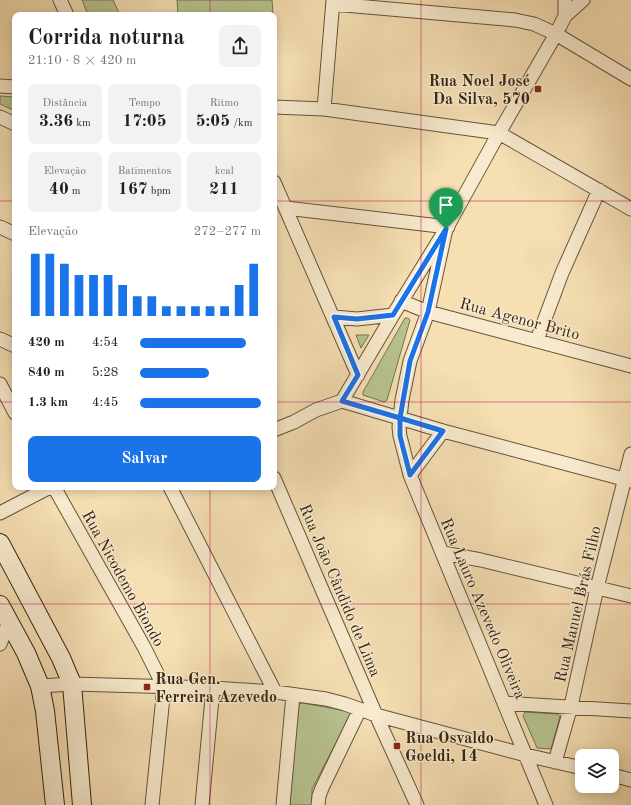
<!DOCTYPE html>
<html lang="pt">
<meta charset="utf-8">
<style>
:root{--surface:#fff;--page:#f2f2f2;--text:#202124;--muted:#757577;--accent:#1a73e8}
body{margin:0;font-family:"Old Standard TT",serif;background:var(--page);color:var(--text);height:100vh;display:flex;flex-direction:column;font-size:15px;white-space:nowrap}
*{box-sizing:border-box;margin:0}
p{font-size:13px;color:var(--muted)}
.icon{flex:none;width:22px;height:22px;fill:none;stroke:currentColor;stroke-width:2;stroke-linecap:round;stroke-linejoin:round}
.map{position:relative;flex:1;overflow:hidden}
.drawer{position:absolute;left:12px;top:12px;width:265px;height:478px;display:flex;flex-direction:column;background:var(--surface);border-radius:8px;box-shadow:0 2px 10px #0003}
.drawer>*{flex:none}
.buttons{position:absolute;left:575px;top:749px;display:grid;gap:8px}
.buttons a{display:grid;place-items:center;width:44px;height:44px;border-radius:8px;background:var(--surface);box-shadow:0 2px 10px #0003;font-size:20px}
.pin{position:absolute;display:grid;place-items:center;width:34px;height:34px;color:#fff;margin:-41px -17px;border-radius:50% 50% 50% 0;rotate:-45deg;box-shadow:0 0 4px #0007}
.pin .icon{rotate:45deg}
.round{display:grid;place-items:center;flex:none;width:42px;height:42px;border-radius:8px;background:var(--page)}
.summary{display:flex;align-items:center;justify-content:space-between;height:68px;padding:0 16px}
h1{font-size:22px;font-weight:700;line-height:30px}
.figures{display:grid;grid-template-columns:repeat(3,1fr);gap:6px;height:68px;padding:4px 16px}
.figures div{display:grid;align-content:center;border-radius:8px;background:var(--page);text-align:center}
.figures b{font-size:17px;font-weight:700}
.figures small{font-size:11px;font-weight:400}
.figures p{font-size:11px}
.chart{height:112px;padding:8px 16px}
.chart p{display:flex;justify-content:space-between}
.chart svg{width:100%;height:72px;margin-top:4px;stroke:var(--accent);stroke-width:6}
.cta{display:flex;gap:8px;margin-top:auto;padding:8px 16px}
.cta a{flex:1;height:46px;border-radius:8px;background:var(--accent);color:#fff;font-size:16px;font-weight:700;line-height:46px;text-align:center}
ul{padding:0 16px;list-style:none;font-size:13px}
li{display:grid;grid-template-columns:64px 48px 1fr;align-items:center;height:30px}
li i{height:10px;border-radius:5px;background:var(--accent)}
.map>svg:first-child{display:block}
.green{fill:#b7c390;stroke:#767452}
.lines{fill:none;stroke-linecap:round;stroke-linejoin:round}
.minor-casing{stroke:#64533b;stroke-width:15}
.secondary-casing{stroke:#342413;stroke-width:20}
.minor{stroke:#f8eace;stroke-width:13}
.secondary{stroke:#f8eace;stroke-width:18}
.route-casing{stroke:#fff;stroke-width:8}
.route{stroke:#1a73e8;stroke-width:5}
.grid{fill:none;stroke:#c2185b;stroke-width:1;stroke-opacity:0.55}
.poi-dot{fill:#8f2418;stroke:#f8eace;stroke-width:1.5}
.labels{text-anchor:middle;stroke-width:3;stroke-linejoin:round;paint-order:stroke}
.poi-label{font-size:16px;font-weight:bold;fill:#342413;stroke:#f8eace;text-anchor:start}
.street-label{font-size:16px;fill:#342413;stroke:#f8eace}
</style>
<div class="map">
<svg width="631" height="805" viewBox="0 0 631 805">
<rect width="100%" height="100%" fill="#f5dfb3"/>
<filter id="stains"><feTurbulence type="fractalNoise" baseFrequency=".005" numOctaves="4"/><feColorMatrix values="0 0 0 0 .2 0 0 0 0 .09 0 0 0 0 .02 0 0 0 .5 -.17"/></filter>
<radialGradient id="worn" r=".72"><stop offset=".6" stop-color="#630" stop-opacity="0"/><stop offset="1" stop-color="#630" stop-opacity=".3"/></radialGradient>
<!-- green -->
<path class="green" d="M82 0H113L120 15H88Z
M177 0H272L273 15H178Z
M0 96 15 97V111L0 104Z
M405 318H408L410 320 387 400 384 402 363 395V392Z
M356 335H369L361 348Z
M297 702 352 712 312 789V805H288Z
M525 712 558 714 560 717 551 749 537 748 523 716Z"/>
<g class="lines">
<defs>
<path id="minor" d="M60 0 67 15
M565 0V16
M333 4 515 20 534 24 556 34 631 79
M0 86 15 87
M274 107 324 109 499 133 631 209
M324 109 333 0
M0 117 15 124
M274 182 358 375
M286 208 448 227
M0 227 15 234
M446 229 428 312 410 361 402 400 399 427 400 436 410 475 546 805
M401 301 428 312 631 366
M334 317 357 319 393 315
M0 339 15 346
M537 340 562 273 599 190
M0 384 15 413
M342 401 443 431 631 481
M274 430 294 422 316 410 342 401 393 315 446 229 499 133 556 34 565 16 583 0
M410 475 443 431
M274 478 376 715 417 805
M54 487 144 647 164 687 152 805
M170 487 275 692
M0 513 50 487
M443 553 481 560 631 596
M0 644 9 622
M40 686 72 684 213 688 275 692 326 699 345 704 376 715 526 755 582 768
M505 703 631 711
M555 762 571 706 597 588 631 454
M612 775 631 780
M202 805 213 688
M283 805 293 695
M318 805 319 796 322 788 360 709"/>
<path id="secondary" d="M0 543 61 658 72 684 82 805
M0 605 26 653 40 686 45 711 55 805"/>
</defs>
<!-- minor casing -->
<use href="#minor" class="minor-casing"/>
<!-- secondary casing -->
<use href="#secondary" class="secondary-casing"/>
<!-- minor -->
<use href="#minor" class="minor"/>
<!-- secondary -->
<use href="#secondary" class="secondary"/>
</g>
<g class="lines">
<defs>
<path id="route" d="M446 229 393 315 357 319 334 317 358 375 342 401 400 418V436L410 475 443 431 400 418 410 361 428 312 446 229"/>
</defs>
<!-- route casing -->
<use href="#route" class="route-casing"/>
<!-- route -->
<use href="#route" class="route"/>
</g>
<!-- grid -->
<path class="grid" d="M210 0V15M421 0V805M0 201H15M274 201H631M0 402H15M274 402H631M210 487V805M0 604H631"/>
<!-- markers -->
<g class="poi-dot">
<rect x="534" y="85" width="8" height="8" rx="2"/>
<rect x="143" y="683" width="8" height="8" rx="2"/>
<rect x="393" y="742" width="8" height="8" rx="2"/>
</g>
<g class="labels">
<!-- poi labels -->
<g class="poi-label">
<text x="530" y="86" text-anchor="end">Rua Noel José<tspan x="530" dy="18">Da Silva, 570</tspan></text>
<text x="155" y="684">Rua Gen.<tspan x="155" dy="18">Ferreira Azevedo</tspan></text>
<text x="405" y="743">Rua Osvaldo<tspan x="405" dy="18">Goeldi, 14</tspan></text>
</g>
<!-- street labels -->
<g class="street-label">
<text transform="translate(520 318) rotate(15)" y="6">Rua Agenor Brito</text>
<text transform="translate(124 578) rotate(61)" y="6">Rua Nicodemo Biondo</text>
<text transform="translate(341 590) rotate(67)" y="6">Rua João Cândido de Lima</text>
<text transform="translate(577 604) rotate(-77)" y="6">Rua Manuel Brás Filho</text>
<text transform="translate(484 608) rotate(67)" y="6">Rua Lauro Azevedo Oliveira</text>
</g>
</g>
<rect width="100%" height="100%" filter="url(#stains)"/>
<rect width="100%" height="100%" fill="url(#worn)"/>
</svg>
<div class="buttons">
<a><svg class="icon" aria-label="layers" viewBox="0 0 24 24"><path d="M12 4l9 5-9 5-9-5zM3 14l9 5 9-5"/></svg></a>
</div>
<div class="pin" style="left:446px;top:229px;background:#1e9e55"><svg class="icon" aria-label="arrive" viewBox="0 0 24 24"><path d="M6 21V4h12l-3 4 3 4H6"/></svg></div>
<section class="drawer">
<div class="summary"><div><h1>Corrida noturna</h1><p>21:10 · 8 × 420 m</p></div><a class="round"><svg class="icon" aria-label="share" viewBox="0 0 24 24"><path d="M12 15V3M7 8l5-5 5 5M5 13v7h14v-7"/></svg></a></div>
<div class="figures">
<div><p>Distância</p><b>3.36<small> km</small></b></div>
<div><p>Tempo</p><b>17:05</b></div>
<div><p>Ritmo</p><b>5:05<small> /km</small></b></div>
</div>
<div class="figures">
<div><p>Elevação</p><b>40<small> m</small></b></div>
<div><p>Batimentos</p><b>167<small> bpm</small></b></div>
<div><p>kcal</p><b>211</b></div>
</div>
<div class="chart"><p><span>Elevação</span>272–277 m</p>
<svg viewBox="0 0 160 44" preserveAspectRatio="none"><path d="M5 44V6M15 44V6M25 44V12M35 44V19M45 44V19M55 44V19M65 44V25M75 44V32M85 44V32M95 44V38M105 44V38M115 44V38M125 44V38M135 44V38M145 44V25M155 44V12"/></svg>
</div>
<ul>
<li><b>420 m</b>4:54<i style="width:88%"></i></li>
<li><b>840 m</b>5:28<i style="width:57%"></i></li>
<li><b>1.3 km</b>4:45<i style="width:100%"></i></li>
</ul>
<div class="cta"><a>Salvar</a></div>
</section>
</div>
